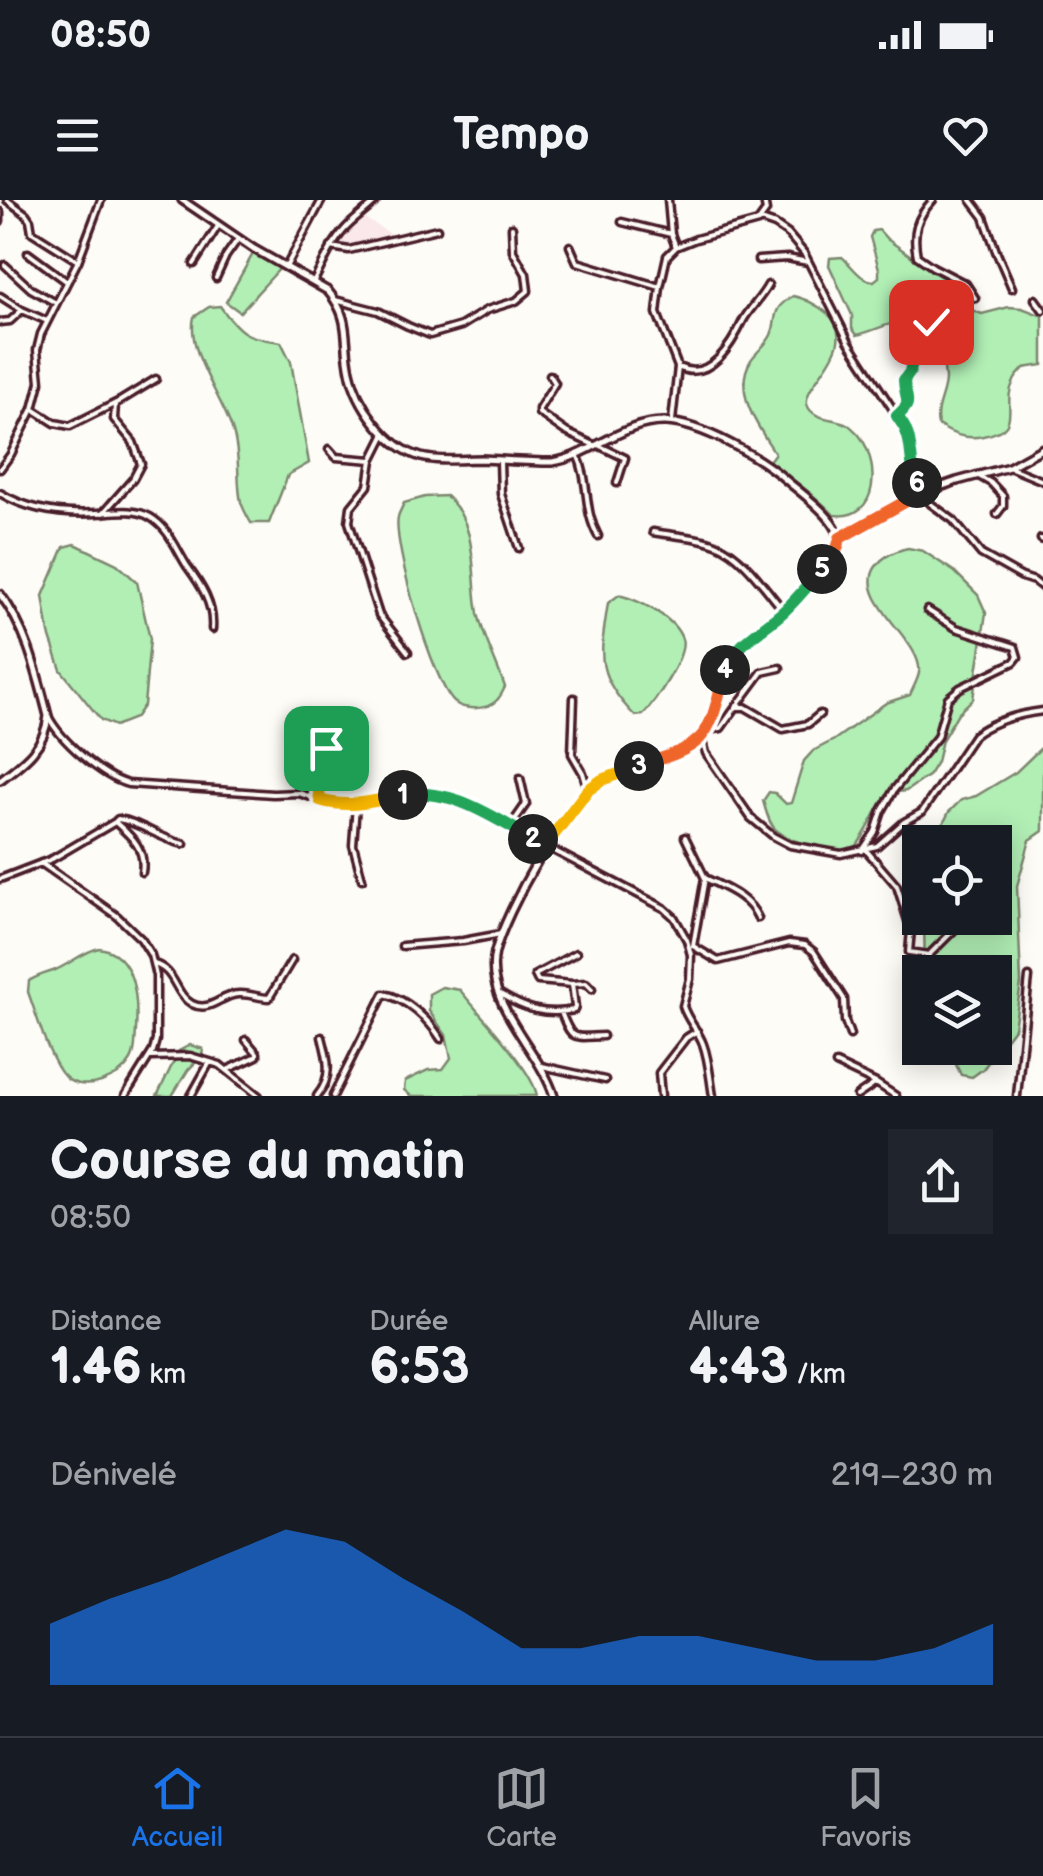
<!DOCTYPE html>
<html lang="fr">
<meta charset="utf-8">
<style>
:root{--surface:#171b24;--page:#20242c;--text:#f1f3f6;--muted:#9ea1a6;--line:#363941;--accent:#1a73e8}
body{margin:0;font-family:"Balsamiq Sans",sans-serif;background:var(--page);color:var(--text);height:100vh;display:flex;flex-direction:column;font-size:38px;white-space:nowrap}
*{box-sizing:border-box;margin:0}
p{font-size:32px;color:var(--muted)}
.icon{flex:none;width:55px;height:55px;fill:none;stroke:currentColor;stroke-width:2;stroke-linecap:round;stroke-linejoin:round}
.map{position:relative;height:896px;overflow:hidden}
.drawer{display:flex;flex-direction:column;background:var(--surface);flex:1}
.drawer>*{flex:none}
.controls{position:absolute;left:902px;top:625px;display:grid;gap:20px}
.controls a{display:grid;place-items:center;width:110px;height:110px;border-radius:0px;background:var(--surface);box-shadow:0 5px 25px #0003;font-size:50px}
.pin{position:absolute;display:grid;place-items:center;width:85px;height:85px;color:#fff;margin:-42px;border-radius:20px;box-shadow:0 5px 15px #0006}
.km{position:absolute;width:50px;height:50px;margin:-25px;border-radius:50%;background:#222;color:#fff;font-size:28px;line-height:50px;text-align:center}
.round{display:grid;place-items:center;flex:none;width:105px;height:105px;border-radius:0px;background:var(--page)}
.overview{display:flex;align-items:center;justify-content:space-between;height:170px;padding:0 50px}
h1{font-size:55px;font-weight:700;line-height:75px}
.metrics{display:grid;grid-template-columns:repeat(3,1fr);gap:15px;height:170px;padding:10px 50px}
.metrics div{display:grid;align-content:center}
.metrics b{font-size:50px;font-weight:700}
.metrics small{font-size:28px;font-weight:400}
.metrics p{font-size:28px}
.chart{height:280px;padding:20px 50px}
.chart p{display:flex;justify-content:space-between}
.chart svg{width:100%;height:180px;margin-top:10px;fill:var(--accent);opacity:.7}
.status{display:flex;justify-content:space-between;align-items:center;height:70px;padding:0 50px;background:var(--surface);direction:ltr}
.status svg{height:28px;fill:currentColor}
header{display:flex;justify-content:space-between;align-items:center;height:130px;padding:0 50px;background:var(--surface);font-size:45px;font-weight:700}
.dock{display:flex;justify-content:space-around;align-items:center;height:140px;border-top:2px solid var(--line);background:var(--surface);font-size:28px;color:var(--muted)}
.dock a{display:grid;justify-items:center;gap:5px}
.dock .active{color:var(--accent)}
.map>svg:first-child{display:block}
.built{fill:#fae8ea}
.green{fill:#b1efb5;stroke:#7e8770;stroke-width:2.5}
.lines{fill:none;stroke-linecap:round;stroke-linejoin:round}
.minor-casing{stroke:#4a1f2b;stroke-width:11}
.tertiary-casing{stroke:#4a1f2b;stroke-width:12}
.minor{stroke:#fdfcf7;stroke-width:4}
.tertiary{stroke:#fdfcf7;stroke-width:5}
.split-1-casing{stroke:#fff;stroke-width:20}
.split-2-casing{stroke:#fff;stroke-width:20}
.split-3-casing{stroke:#fff;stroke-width:20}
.split-4-casing{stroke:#fff;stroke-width:20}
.split-5-casing{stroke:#fff;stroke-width:20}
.split-6-casing{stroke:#fff;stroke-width:20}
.split-7-casing{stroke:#fff;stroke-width:20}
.split-8-casing{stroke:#fff;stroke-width:20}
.split-1{stroke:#f5b400;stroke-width:12}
.split-2{stroke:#22a559;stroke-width:12}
.split-3{stroke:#f5b400;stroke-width:12}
.split-4{stroke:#f0652b;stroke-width:12}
.split-5{stroke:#22a559;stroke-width:12}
.split-6{stroke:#f0652b;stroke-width:12}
.split-7{stroke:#22a559;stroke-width:12}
.split-8{stroke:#f5b400;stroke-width:12}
</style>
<div class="status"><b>08:50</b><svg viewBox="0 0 49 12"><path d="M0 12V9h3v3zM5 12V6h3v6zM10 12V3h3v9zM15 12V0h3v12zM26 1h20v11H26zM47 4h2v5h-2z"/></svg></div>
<header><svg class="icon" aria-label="menu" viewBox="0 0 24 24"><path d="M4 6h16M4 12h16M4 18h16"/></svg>Tempo<svg class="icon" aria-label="heart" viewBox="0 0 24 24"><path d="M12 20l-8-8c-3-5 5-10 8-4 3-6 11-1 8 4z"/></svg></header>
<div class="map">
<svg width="1043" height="896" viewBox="0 0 1043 896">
<rect width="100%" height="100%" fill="#fdfcf7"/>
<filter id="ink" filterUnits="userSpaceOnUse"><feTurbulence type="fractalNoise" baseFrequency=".01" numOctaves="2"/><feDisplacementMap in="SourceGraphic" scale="20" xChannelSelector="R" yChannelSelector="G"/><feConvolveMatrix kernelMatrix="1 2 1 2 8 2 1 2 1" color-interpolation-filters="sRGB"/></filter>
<g filter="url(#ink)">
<!-- built -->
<path class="built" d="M364 18 396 37 342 49 335 46 343 34Z"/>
<!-- green -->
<path class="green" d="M879 30 887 39 961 91 971 110 982 114 1009 107 1022 108 1043 116V165L1024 168C1021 172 1016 176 1014 181 1000 206 1026 228 983 236 965 240 952 234 938 225 934 208 945 195 945 179 945 165 940 153 933 142 910 106 890 127 857 135L852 128V115L829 65 830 58 842 57C853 66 858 79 874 81L879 77V69L870 37 873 31Z
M254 52 282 66 240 112 226 102Z
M793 96C804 98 819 106 827 113 863 145 803 182 807 204 811 220 836 218 847 224 852 227 855 231 859 235 880 262 880 321 834 315 815 294 791 279 769 261L775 253C758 227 732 191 751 160 757 151 767 144 771 135 779 117 769 110 793 96Z
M220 106C240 134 247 138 281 142L291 162 309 263 288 275 269 323H251C247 316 243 309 241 302 236 279 241 256 233 232 223 198 186 152 194 117L209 107Z
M425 297 446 296C479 324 471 374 478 413 483 436 497 464 505 487 503 491 501 496 497 500 488 510 465 511 454 502 434 484 392 344 398 317 399 312 402 308 404 303Z
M75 344 117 364 137 382 150 439 144 505 135 518 115 526 101 520 61 470 49 434 43 396 64 347Z
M908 348 923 351 955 372 978 395 986 413 973 499 958 513 942 540 937 562 929 575 906 591 888 593C874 611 869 633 853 650 829 650 795 646 776 630 769 624 766 611 763 601L769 592 775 593 786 604 791 603 804 561 813 551 834 540 886 503 910 495C913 488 918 479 919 473 924 442 855 401 875 368 882 356 895 351 908 348Z
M619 395C638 400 675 417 682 439 688 455 654 503 643 515L635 516C594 474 600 456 608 403Z
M1043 546V631L1030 640 1017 686 1021 783 1014 828 983 869 972 877 961 875 948 848H995V772H925L924 718H995V642H938L940 630 949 612 961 600 976 596 1016 572Z
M99 748C136 753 138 801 136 830 135 840 136 852 131 860 123 873 114 877 101 882 89 886 74 886 65 877 50 863 36 813 28 792L29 781C38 775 44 774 53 771 69 765 82 752 99 748Z
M442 787 460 790C479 814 533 870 537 896H411L404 890 405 881 428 870 443 869 451 858 446 835 429 811V794Z
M190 845 203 849 202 856 188 870 172 896H157L179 851Z"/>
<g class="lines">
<defs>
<path id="minor" d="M7 0 26 14 30 20 32 32 78 61
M668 0 671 34 676 47
M933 0C917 17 912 32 917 56L933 67 966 84 975 98
M971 0 984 17 996 51 1012 88
M0 12V21
M761 20 775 25 788 34 804 53 849 142 909 234 912 273 921 293 931 304 953 320 981 354 1022 377 1034 381 1043 388
M622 22 671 34
M570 46 577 62 660 87
M331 47 349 50 437 29
M28 53 66 81
M758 60 787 58 808 62
M194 64 218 26
M5 65 31 89 56 103
M286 67 322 0
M216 78 226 56 238 39
M314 81C323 64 331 44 345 29 355 18 367 11 377 0
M0 96 22 110 47 121
M1035 99 1043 110
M335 100 378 111 408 126 430 135 461 126 487 110 516 101 528 91 526 74 513 51 512 27
M0 122 10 121 22 110
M678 167C710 183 732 144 744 119 751 107 761 98 768 85
M550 175 555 183 539 209V213L566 232 594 245
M33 209 55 223 70 226 120 201 156 179
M897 216C914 201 905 199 904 180 923 158 901 135 931 122
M672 221 678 167 657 113 660 87 667 56 676 47 696 39 758 22 766 11 764 0
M600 246 625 258 617 283
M329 249 336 257 372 260 368 286 351 307 349 322 379 415 408 452
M577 254C590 282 583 310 598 336
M372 260 385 234
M500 261 501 294 519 348
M1009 267 1043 281
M0 269 11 254 33 209 40 182 37 150 41 134 78 61 101 0
M977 275 991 283 1003 296V306L997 314
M0 293C30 311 63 315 97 313 114 312 135 308 150 317 169 328 176 349 187 366 201 385 214 404 212 429
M103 313 133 279 141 264 133 242 114 219 115 204
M653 332C673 336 698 336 716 344 744 355 765 389 784 411
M1041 339 1043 340
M574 498 572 554 583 573 588 590
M736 507 762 472 780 468
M48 516C60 540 102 577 128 584L273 594 299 593 332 604 344 605 365 604 422 593 439 594 455 599 664 708 674 717 687 740 691 755 690 779 683 806C687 820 698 830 703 844 709 860 710 879 713 896
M708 526 715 529 721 528 736 507H745L783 529 808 524 820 514
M702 537 706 553 751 618 773 636 790 645 841 654 877 646 904 622 922 612 974 535C993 521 1019 514 1043 511
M320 598 315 561 321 552 336 543
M356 605 353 645 362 679
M115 622 118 619C141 622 161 640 184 644
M510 627 526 604 520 578
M685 637 705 678 693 746
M987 640V642
M866 650 897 686 911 730 909 752 929 755 966 718
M862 651 875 632 882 611 894 590 937 537 948 498 960 488 1014 462 1018 457 1015 447 956 428 927 410
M41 663 117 716 141 739 151 755 156 776V840L153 851 125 896
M705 678C725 688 748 696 758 718
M0 679 52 659 115 622C132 637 146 649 142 672
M402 746 463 741 501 734
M693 746 718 761 789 743 805 745 814 752 844 799 845 821 850 835
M154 764C176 770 174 794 192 804 210 813 221 795 238 794 249 793 259 798 269 798L292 760
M572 784 538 781 535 775 576 753
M500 794C525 809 545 816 574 810L575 807 572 784 586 783 592 789
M561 812C572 842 574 837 603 836
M151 857 190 856 220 865 259 896
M836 864 876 883 896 896
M542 866 605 880
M227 870 257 856V853L246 840
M191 896 210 862
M317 896C333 877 328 859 322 837
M333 896 384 794C406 798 429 820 441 839
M661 896 659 873 662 869 686 838 697 831
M857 896 876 883
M1017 896 1029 777"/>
<path id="tertiary" d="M182 0 254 49 328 91C352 119 343 140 350 171 356 204 387 247 421 257 440 262 462 259 482 259 505 260 528 262 552 262 590 257 622 221 665 222 700 223 760 257 786 280 801 293 841 321 839 341 838 360 798 398 783 411 769 425 750 435 737 450 715 474 722 517 699 539 677 559 629 567 602 581 566 599 505 713 495 752 483 804 539 848 554 896
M840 338 911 297 957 281 1009 267 1043 248
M0 394C27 429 37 474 48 516 45 547 24 562 0 580"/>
</defs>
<!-- minor casing -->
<use href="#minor" class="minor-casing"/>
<!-- tertiary casing -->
<use href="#tertiary" class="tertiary-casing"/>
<!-- minor -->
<use href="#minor" class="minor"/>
<!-- tertiary -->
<use href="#tertiary" class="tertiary"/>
</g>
</g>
<g class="lines" filter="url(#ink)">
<defs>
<path id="split-1" d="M326 548 315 561 320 600C349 609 374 601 403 595"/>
<path id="split-2" d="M403 595C453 587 491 617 533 639"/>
<path id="split-3" d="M533 639 545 646 588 590 602 580 639 566"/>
<path id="split-4" d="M639 566C658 559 683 554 699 539 715 524 719 491 725 470"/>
<path id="split-5" d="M725 470C736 443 762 431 783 412 797 399 809 384 822 369"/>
<path id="split-6" d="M822 369 837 349 840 338 921 293 917 283"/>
<path id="split-7" d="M913 155 910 172 904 180C904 199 915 201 897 216 900 221 904 225 906 231 913 245 909 265 917 283"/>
<path id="split-8" d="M913 155C914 138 914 129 931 122"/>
</defs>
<!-- split-1 casing -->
<use href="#split-1" class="split-1-casing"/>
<!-- split-2 casing -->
<use href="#split-2" class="split-2-casing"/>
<!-- split-3 casing -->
<use href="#split-3" class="split-3-casing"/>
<!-- split-4 casing -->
<use href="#split-4" class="split-4-casing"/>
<!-- split-5 casing -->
<use href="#split-5" class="split-5-casing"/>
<!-- split-6 casing -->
<use href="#split-6" class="split-6-casing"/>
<!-- split-7 casing -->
<use href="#split-7" class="split-7-casing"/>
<!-- split-8 casing -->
<use href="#split-8" class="split-8-casing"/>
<!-- split-1 -->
<use href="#split-1" class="split-1"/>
<!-- split-2 -->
<use href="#split-2" class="split-2"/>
<!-- split-3 -->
<use href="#split-3" class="split-3"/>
<!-- split-4 -->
<use href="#split-4" class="split-4"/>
<!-- split-5 -->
<use href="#split-5" class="split-5"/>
<!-- split-6 -->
<use href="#split-6" class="split-6"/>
<!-- split-7 -->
<use href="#split-7" class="split-7"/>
<!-- split-8 -->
<use href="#split-8" class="split-8"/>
</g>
</svg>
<div class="controls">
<a><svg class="icon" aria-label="locate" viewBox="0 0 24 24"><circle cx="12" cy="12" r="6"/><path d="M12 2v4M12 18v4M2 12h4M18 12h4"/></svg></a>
<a><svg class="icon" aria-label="layers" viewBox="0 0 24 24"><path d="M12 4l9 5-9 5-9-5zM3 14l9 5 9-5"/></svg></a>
</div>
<div class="pin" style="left:326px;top:548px;background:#1e9e55"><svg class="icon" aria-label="arrive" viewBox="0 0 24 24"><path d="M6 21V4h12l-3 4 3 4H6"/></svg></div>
<div class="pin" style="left:931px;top:122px;background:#d93025"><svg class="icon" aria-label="check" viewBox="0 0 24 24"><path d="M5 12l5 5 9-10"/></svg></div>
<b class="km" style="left:403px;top:595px">1</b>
<b class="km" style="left:533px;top:639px">2</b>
<b class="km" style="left:639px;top:566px">3</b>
<b class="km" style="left:725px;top:470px">4</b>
<b class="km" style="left:822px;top:369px">5</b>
<b class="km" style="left:917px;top:283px">6</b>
</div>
<section class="drawer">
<div class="overview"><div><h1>Course du matin</h1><p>08:50</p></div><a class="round"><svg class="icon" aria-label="share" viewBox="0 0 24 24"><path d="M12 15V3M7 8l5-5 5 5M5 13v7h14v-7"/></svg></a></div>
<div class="metrics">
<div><p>Distance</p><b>1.46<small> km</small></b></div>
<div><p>Durée</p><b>6:53</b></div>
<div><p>Allure</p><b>4:43<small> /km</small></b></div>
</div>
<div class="chart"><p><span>Dénivelé</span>219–230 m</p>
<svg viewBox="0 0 160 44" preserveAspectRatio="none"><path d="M0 44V29L10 23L20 18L30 12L40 6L50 9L60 18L70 26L80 35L90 35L100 32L110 32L120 35L130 38L140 38L150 35L160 29V44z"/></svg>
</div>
</section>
<nav class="dock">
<a class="active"><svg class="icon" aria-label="home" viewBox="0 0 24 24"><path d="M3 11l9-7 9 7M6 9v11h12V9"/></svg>Accueil</a>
<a><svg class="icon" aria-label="map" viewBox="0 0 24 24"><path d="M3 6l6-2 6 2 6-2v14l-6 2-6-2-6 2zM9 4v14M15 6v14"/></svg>Carte</a>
<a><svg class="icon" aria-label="saved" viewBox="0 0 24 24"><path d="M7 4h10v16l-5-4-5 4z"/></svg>Favoris</a>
</nav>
